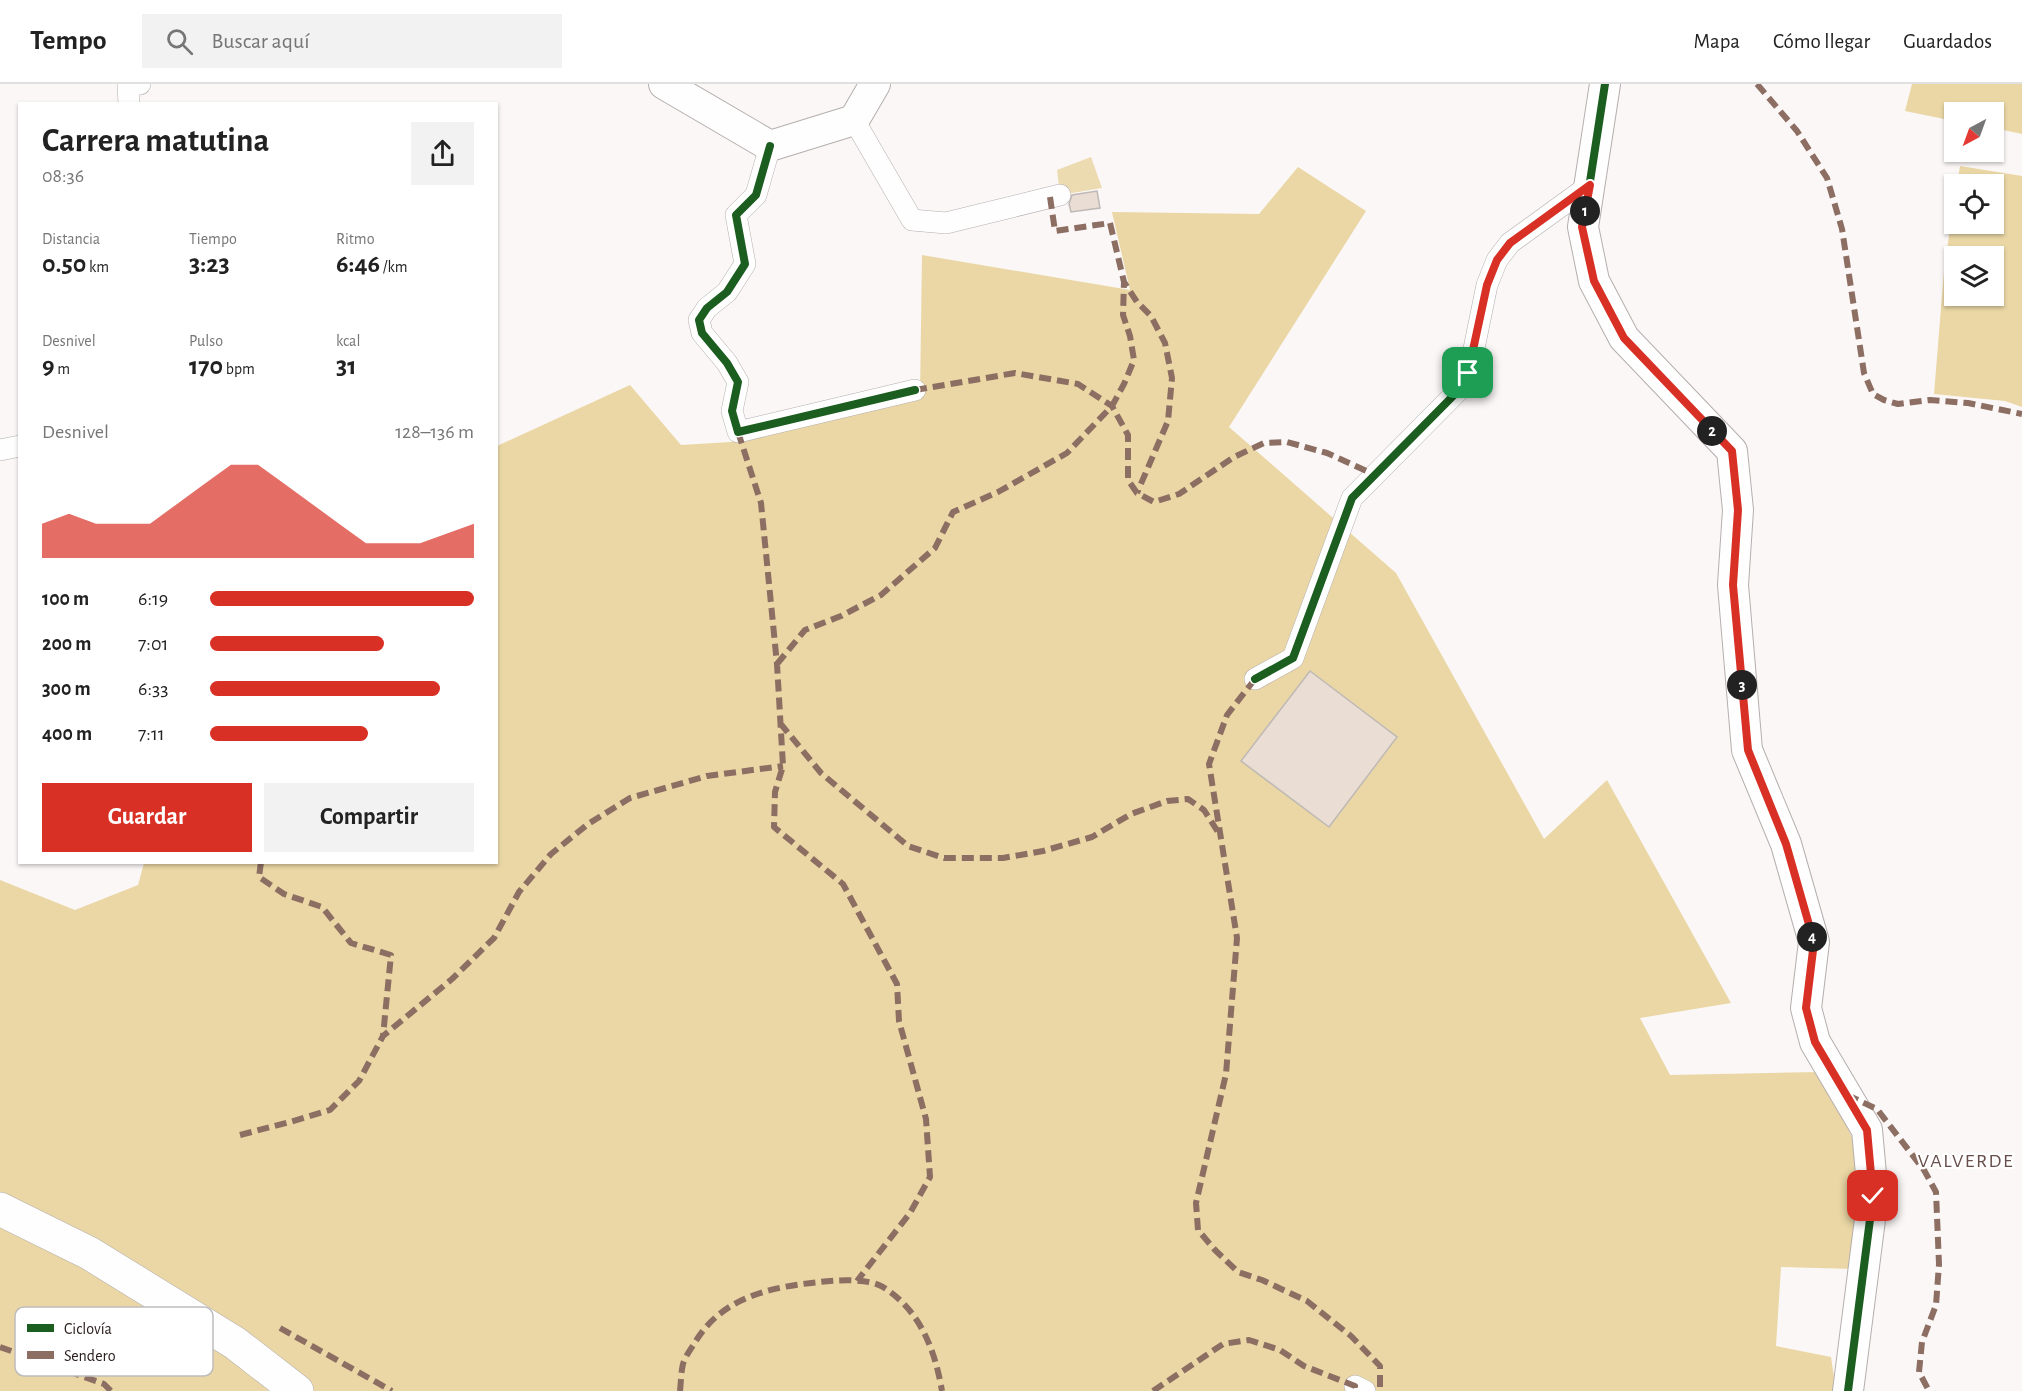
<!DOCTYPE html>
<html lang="es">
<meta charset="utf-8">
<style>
:root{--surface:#fff;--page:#f2f2f2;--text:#222;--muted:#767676;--line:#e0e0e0;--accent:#d93025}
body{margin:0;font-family:"Alegreya Sans",sans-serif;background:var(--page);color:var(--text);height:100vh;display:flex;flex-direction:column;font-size:22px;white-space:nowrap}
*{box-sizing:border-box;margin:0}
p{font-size:20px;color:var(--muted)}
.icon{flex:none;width:33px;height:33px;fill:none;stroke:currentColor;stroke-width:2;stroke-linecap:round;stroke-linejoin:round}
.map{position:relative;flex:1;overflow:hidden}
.sheet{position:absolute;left:18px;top:18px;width:480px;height:762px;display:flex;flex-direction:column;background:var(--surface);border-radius:0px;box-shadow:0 2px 4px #0004}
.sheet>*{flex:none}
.needle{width:39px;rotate:221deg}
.tools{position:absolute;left:1944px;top:18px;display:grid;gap:12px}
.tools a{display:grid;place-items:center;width:60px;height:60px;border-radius:0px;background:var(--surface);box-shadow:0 2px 4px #0004;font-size:30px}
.pin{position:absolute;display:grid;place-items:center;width:51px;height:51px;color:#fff;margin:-26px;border-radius:12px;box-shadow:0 3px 9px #0006}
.km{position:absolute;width:30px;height:30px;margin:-15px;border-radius:50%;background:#222;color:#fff;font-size:16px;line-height:30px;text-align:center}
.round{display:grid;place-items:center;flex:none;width:63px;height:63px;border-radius:0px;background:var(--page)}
.overview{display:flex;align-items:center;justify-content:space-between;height:102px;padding:0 24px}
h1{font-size:33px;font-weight:600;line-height:45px}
.figures{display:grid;grid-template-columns:repeat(3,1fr);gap:9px;height:102px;padding:6px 24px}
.figures div{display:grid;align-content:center}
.figures b{font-size:26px;font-weight:600}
.figures small{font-size:16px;font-weight:400}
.figures p{font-size:16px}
.chart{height:168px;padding:12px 24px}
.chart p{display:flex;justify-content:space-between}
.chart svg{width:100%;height:108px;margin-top:6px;fill:var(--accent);opacity:.7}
.cta{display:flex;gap:12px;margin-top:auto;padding:12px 24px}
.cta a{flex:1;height:69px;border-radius:0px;background:var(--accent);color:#fff;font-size:24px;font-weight:600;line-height:69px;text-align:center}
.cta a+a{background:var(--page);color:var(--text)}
ul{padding:0 24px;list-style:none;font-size:20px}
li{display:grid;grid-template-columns:96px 72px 1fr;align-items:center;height:45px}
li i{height:15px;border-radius:8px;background:var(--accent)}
header{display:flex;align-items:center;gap:36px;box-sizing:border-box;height:84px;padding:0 30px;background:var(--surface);border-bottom:2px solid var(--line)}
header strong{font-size:28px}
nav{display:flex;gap:33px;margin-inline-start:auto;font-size:21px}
.search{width:420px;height:54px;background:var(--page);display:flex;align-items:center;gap:15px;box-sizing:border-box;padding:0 21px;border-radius:0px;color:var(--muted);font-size:22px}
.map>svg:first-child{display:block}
.green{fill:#ecdab0}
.forest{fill:#ead7a5;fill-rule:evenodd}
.building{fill:#eaddd3;stroke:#bfb9b6;stroke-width:1.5}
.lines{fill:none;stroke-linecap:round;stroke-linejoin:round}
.street-casing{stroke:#b5aead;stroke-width:22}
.secondary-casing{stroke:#b5aead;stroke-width:32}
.highway-casing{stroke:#b5aead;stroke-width:34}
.street{stroke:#fefefe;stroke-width:21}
.secondary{stroke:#fefefe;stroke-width:30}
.highway{stroke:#fefefe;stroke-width:33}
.quiet{stroke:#8d6e63;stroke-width:6;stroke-dasharray:12 6;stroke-linecap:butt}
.cycleway-casing{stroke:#fff;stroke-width:11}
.cycleway{stroke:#1b5e20;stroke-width:8}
.route-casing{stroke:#fff;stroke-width:12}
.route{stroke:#d93025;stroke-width:8}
.labels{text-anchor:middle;stroke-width:4.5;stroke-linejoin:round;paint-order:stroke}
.neighbourhood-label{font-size:20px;letter-spacing:1.5px;fill:#684f4b;stroke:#fff}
.key{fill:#fff;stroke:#bfbcbc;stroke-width:1.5}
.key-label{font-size:16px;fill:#2b201f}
</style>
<header>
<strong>Tempo</strong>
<div class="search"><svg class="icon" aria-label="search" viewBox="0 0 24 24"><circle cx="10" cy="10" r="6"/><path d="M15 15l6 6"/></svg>Buscar aquí</div>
<nav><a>Mapa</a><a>Cómo llegar</a><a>Guardados</a></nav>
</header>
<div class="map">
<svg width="2022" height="1307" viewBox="0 0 2022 1307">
<rect width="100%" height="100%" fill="#fbf7f6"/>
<!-- green -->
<path class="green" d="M1091 73 1102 104 1060 111 1057 86Z"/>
<!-- forest -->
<path class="forest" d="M1912 0H2022V50L1994 44V28H1954V37L1905 27Z
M1960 82 2022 92V323L2005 317 1934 310 1944 187 1954 117V140H1994V100H1957ZM1954 172H1994V212H1954Z
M1298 83 1366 127 1229 343 1396 489 1544 755 1607 696 1731 919 1640 934 1670 991 1821 988 1856 1062 1854 1185 1781 1183 1776 1262 1831 1273 1836 1307H0V796L75 826 138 801 144 779 496 778 497 362 630 301 681 361 747 357 920 310 922 171 1130 206 1112 128 1259 130Z"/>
<!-- building -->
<path class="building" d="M1097 107 1100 124 1071 128 1069 120 1072 111Z
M1310 587 1397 653 1329 743 1241 677Z"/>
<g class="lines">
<defs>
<path id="street" d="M129 20 128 2 140 0
M854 36 912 136 946 139 1060 111
M770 62 756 111 736 131 745 180 727 208 707 224 699 236 702 249 727 279 738 298 732 327 738 348 915 306
M0 366 20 362
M1255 595 1293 574 1352 414 1458 307 1469 289 1487 201 1497 176 1510 159 1590 101
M1355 1302 1365 1307"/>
<path id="secondary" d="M664 0 770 62 854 36 875 0
M1605 0 1583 143 1594 197 1624 254 1732 367 1738 426 1733 501 1747 666 1786 760 1814 858 1806 924 1815 958 1867 1046 1873 1112 1848 1307"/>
<path id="highway" d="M0 1125 89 1169 235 1259 297 1307"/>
</defs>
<!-- street casing -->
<use href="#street" class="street-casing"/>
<!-- secondary casing -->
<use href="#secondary" class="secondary-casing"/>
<!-- highway casing -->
<use href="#highway" class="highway-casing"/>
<!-- street -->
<use href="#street" class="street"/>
<!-- secondary -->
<use href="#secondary" class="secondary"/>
<!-- highway -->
<use href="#highway" class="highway"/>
<!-- quiet -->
<path class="quiet" d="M1757 0 1797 47 1827 94 1842 145 1864 289 1873 310 1884 316 1898 320 1930 316 1968 319 2022 330
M1050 113 1055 147 1110 139 1124 198 1137 218 1151 232 1165 259 1172 294 1168 337 1137 409
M915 306 1015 289 1078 300 1112 322 1128 351V396L1137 409 1154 418 1179 410 1234 373 1264 359 1287 358 1327 369 1375 391
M738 348 761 419 777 580 783 682 775 708 774 743 843 800 897 900 899 937 926 1035 930 1093 910 1129 857 1197
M777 580 805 546 841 532 881 511 935 464 953 428 998 408 1067 369 1112 322 1124 300 1134 276 1130 252 1123 231 1124 198
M1255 595 1227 631 1209 680 1237 854 1226 990 1196 1119 1198 1146 1215 1166 1238 1188 1262 1196 1307 1217 1351 1252 1380 1282V1307
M780 639 821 689 908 762 944 774H1003L1043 767 1092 753 1131 730 1167 717 1188 715 1204 726 1218 748
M261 778 259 793 284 810 322 823 351 859 391 871 383 952
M1847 1011 1877 1025 1924 1086 1936 1108 1939 1180 1936 1221 1922 1258 1919 1288 1929 1307
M240 1051 290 1038 330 1026 359 997 383 952 452 895 494 854 519 808 551 770 588 740 630 714 707 692 783 682
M280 1244 392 1307
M0 1263 104 1300 111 1307
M680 1307C681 1298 681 1288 683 1280 685 1273 690 1266 694 1260 721 1213 770 1203 820 1198 836 1196 869 1194 883 1203 920 1226 935 1266 942 1307
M1153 1307 1223 1260 1249 1256 1280 1266 1304 1282 1355 1302 1353 1307"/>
<defs>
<path id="cycleway" d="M1605 0 1583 143 1594 197 1624 254 1732 367 1738 426 1733 501 1747 666 1786 760 1814 858 1806 924 1815 958 1867 1046 1873 1112 1848 1307
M770 62 756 111 736 131 745 180 727 208 707 224 699 236 702 249 727 279 738 298 732 327 738 348 915 306
M1255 595 1293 574 1352 414 1458 307 1469 289 1487 201 1497 176 1510 159 1590 101"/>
</defs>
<!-- cycleway casing -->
<use href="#cycleway" class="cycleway-casing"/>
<!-- cycleway -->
<use href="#cycleway" class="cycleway"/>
</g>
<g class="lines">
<defs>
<path id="route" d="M1468 289 1487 201 1497 176 1510 159 1590 101 1582 143 1594 197 1624 254 1732 367 1738 426 1733 501 1748 666 1786 760 1814 858 1806 924 1815 958 1867 1046 1873 1112"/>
</defs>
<!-- route casing -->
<use href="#route" class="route-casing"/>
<!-- route -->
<use href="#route" class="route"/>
</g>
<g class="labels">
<!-- neighbourhood labels -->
<g class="neighbourhood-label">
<text x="1966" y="1083">VALVERDE</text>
</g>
</g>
<!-- legend -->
<rect x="15" y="1223" width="198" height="69" rx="9" class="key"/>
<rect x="27" y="1240" width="27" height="8" fill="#1b5e20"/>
<rect x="27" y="1267" width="27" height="8" fill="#8d6e63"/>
<g class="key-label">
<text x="64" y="1250">Ciclovía</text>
<text x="64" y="1277">Sendero</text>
</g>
</svg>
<div class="tools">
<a><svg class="needle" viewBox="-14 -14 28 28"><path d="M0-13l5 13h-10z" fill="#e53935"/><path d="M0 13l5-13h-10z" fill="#767676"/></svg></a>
<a><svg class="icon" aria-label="locate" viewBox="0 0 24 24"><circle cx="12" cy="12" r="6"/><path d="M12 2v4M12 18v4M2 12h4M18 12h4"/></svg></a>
<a><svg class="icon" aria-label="layers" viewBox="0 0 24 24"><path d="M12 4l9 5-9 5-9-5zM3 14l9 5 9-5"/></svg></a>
</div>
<div class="pin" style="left:1468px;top:289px;background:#1e9e55"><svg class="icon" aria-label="arrive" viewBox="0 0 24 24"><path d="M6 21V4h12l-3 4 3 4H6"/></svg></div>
<div class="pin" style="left:1873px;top:1112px;background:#d93025"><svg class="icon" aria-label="check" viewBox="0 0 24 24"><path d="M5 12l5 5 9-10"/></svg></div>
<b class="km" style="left:1585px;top:127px">1</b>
<b class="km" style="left:1712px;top:347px">2</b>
<b class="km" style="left:1742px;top:601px">3</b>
<b class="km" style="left:1812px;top:853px">4</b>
<section class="sheet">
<div class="overview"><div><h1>Carrera matutina</h1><p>08:36</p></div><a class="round"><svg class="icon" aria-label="share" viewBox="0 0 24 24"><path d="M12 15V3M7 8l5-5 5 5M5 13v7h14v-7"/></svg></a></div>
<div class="figures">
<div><p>Distancia</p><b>0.50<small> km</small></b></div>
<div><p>Tiempo</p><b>3:23</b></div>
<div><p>Ritmo</p><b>6:46<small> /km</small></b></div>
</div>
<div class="figures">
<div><p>Desnivel</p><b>9<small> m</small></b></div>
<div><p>Pulso</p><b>170<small> bpm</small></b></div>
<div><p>kcal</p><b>31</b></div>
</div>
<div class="chart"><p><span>Desnivel</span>128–136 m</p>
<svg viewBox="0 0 160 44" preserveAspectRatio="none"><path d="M0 44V30L10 26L20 30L30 30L40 30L50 22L60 14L70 6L80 6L90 14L100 22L110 30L120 38L130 38L140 38L150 34L160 30V44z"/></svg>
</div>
<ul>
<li><b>100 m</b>6:19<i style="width:100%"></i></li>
<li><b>200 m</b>7:01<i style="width:66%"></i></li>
<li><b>300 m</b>6:33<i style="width:87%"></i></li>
<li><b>400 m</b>7:11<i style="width:60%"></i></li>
</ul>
<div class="cta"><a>Guardar</a><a>Compartir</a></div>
</section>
</div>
